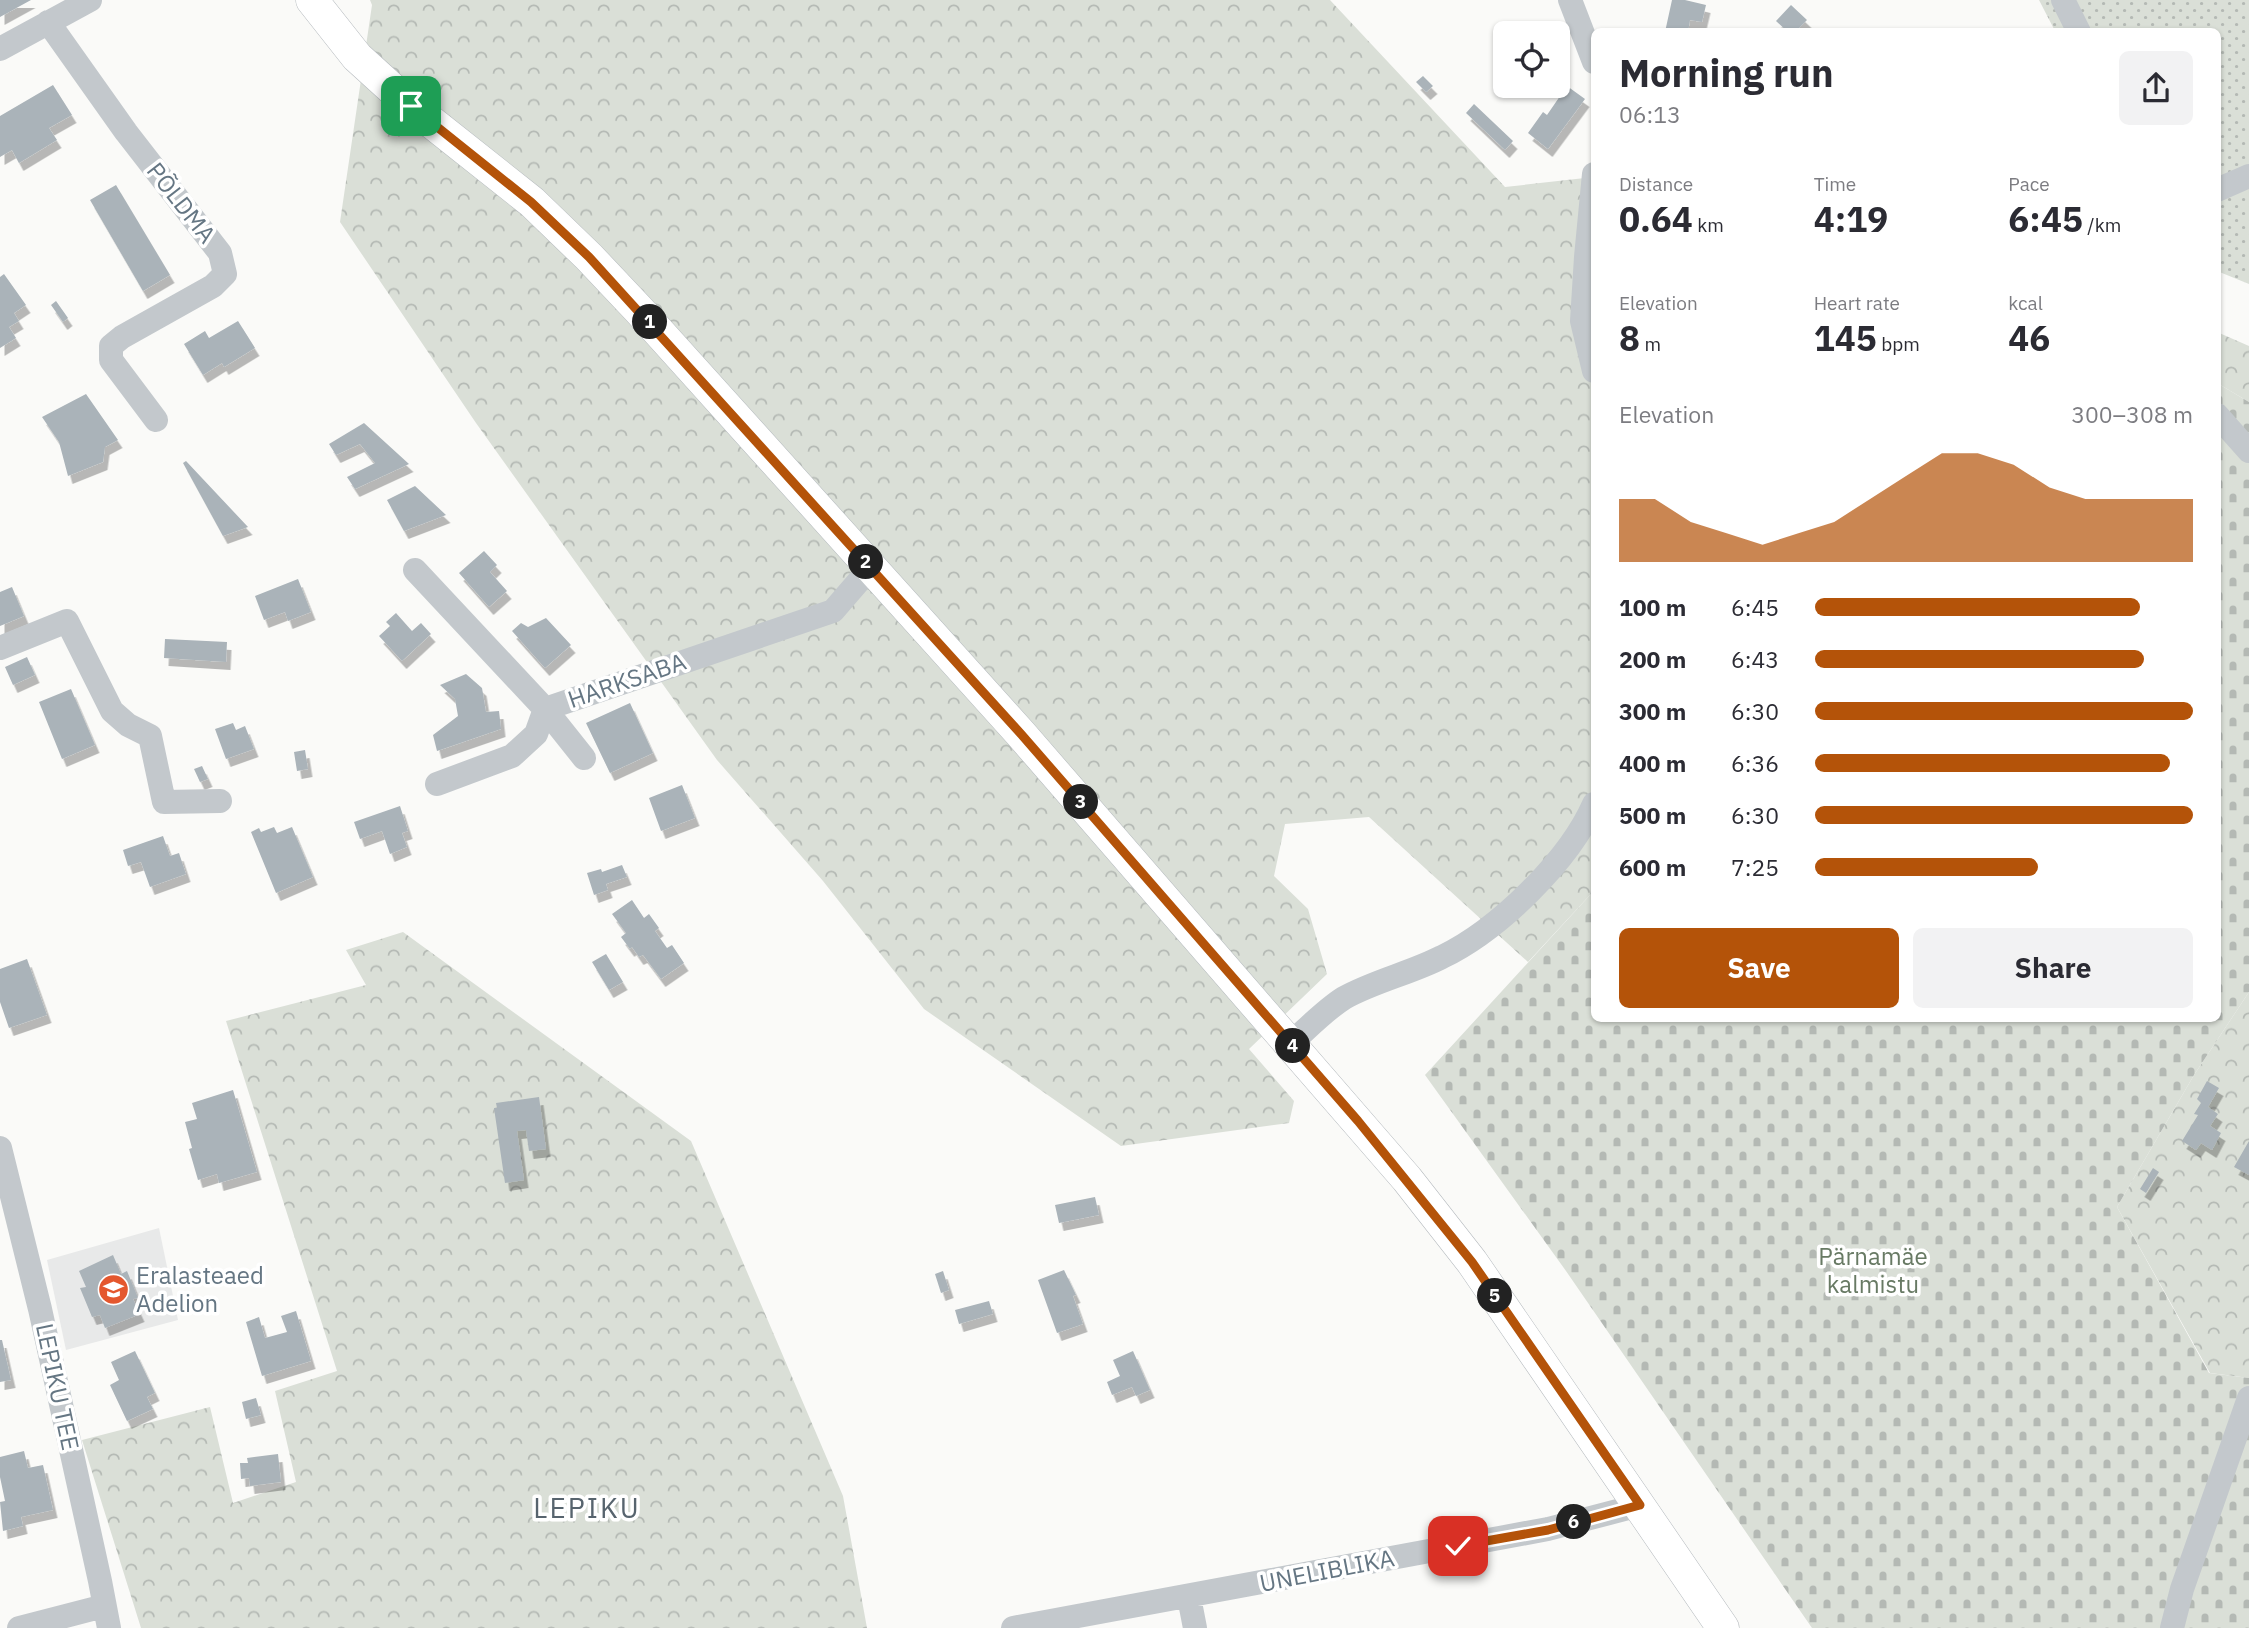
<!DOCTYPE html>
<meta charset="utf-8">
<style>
:root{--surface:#fff;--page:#f2f2f3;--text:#2b2b33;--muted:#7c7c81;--accent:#b45309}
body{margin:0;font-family:"IBM Plex Sans",sans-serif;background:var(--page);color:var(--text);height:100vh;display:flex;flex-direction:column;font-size:26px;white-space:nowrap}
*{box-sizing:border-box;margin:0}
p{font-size:23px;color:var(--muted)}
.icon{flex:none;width:38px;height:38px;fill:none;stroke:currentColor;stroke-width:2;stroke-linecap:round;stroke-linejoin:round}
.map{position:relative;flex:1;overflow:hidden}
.panel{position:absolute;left:1591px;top:28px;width:630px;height:994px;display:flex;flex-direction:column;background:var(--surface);border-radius:10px;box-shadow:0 2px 5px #0004}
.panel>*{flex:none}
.controls{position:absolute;left:1493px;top:21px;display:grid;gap:14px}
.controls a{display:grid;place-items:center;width:77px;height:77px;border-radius:10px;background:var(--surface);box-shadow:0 2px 5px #0004;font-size:35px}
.pin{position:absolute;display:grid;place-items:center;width:60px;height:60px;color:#fff;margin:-30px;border-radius:14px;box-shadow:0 4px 10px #0006}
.km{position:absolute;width:35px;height:35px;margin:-18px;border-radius:50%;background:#222;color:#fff;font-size:19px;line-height:35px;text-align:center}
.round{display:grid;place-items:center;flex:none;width:74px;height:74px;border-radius:10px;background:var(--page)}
.summary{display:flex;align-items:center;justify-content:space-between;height:119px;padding:0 28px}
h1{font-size:38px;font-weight:700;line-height:52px}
.metrics{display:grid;grid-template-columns:repeat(3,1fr);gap:10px;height:119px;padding:7px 28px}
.metrics div{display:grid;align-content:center}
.metrics b{font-size:35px;font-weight:700}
.metrics small{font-size:19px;font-weight:400}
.metrics p{font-size:19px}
.chart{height:196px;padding:14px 28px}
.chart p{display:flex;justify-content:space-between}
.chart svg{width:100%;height:126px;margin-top:7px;fill:var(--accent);opacity:.7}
.button{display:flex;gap:14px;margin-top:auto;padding:14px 28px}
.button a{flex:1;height:80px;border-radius:10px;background:var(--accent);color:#fff;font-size:28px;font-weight:700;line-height:80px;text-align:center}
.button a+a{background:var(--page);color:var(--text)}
ul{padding:0 28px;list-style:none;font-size:23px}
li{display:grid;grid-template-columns:112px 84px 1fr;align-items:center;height:52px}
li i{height:18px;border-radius:9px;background:var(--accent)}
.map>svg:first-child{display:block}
.built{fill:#e8e9e9}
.grass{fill:url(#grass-dots)}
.forest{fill:url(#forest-crowns)}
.cemetery{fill:url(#cemetery-stones)}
.building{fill:#aab3b9;filter:url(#shadow)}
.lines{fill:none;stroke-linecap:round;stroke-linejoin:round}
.major-casing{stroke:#b5babe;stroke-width:33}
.minor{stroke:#c3c8cc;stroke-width:24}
.major{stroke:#fff;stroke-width:32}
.route-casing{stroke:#fff;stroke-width:14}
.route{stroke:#b45309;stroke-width:9}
.labels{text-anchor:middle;stroke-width:7;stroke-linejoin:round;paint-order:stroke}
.street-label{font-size:24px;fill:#657683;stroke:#fff}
.park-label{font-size:24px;fill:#687a64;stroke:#fff}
.poi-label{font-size:24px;fill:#657683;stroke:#fff;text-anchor:start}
.quarter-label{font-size:28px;letter-spacing:2px;fill:#57646e;stroke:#fff}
</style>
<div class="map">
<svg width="2249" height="1628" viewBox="0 0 2249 1628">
<defs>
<pattern id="grass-dots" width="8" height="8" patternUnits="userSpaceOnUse" patternTransform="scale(1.75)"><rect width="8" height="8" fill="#dadfd7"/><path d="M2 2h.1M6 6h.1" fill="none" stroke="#b4b9b4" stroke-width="1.8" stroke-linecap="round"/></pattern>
<pattern id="forest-crowns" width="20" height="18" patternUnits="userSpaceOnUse" patternTransform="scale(1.75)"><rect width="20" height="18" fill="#dadfd7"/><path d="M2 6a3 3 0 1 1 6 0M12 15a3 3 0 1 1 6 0" fill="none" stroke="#b4b9b4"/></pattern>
<pattern id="cemetery-stones" width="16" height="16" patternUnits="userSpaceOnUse" patternTransform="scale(1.75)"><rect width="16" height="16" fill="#dadfd7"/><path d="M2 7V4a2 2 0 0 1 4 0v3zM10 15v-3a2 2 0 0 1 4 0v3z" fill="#b4b9b4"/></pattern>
<filter id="shadow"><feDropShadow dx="4.5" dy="8" stdDeviation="0" flood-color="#0004"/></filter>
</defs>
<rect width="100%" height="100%" fill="#fafaf8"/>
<!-- built -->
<path class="built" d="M159 1228 178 1320 66 1350 47 1260Z"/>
<!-- grass -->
<path class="grass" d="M2039 0H2249V284L2217 271V32L2055 31Z"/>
<!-- forest -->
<path class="forest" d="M370 0H1330L1505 187 1594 177V874L1590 895 1528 962 1369 817 1285 824 1274 876 1308 909 1327 974 1249 1049 1294 1101 1289 1123 1121 1146 924 1009 823 881 717 760 476 423 340 222 372 5Z
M2217 332 2249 346V402L2217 383Z
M403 932 691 1141 843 1496 867 1628H141L82 1440 210 1407 233 1503 296 1482 275 1391 337 1371 226 1021 366 985 346 950Z
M2249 992V1378L2210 1373 2117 1207 2194 1075Z"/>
<!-- cemetery -->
<path class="cemetery" d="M2217 383 2249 402V992L2194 1075 2117 1207 2209 1373 2249 1378V1628H1812L1566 1271 1425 1075 1590 895 1594 874V1018H2217Z"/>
<!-- building -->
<path class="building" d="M0 0H31L0 17Z
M1672 0H1685L1706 5 1702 22 1690 20 1688 32H1665Z
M1791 5 1807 20 1795 32H1788L1776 21Z
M1423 76 1433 86 1426 92 1416 82Z
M53 85 72 115 49 128 57 140 19 163 12 150 0 157V116Z
M1567 86 1585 99 1548 149 1528 133 1543 112 1547 115Z
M1474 104 1513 141 1505 150 1466 113Z
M116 185 170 275 143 291 90 200Z
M4 274 26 305 14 313 19 321 9 327 16 338 0 348V277Z
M56 301 68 318 63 322 51 305Z
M238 321 255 348 224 367 222 363 203 375 184 344 205 331 209 338Z
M86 394 118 440 105 447 103 462 68 476 59 442 42 417Z
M364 423 409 464 355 489 347 477 375 463 360 444 336 455 329 444Z
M186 461 248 527 223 536 183 463Z
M415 486 446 515 404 531 387 500Z
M484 551 497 565 490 572 507 591 489 607 459 573Z
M298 579 311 612 288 621 285 612 264 620 255 596Z
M12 587 24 616 0 626V592Z
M396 613 412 631 421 623 431 634 402 661 379 636 390 626 386 622Z
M546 618 571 645 545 668 512 631 521 623 528 627Z
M165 639 227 642 226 662 164 658Z
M27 657 35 675 13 685 5 667Z
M466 674 482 688 486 712 499 711 501 729 437 751 433 735 458 716 455 699 440 685Z
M71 689 95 745 62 759 39 702Z
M630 703 653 753 610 773 586 723Z
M233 723 236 730 245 726 254 749 226 759 215 729Z
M305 750 308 769 297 771 294 752Z
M202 766 208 779 200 782 194 769Z
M682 785 695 818 661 831 649 798Z
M400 806 408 831 402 833 407 847 390 854 382 831 360 839 354 822Z
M274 827 277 833 292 827 313 877 276 893 251 832 259 828 261 832Z
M163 836 170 856 179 853 186 874 150 887 141 862 128 866 123 850Z
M622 865 627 877 606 884 608 890 594 895 587 873 601 869 602 872Z
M632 900 644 918 649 914 659 928 655 931 667 948 672 945 684 963 661 979 643 955 639 957 632 947 630 949 621 937 626 933 612 914Z
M606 954 623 982 609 990 592 962Z
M27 959 47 1015 9 1028 0 1002V969Z
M2207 1081 2219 1088 2208 1107 2218 1114 2210 1126 2221 1133 2212 1150 2201 1143 2196 1150 2182 1141 2198 1115 2194 1114 2201 1103 2197 1099Z
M233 1090 257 1172 219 1183 217 1174 198 1180 189 1149 192 1148 185 1122 197 1119 192 1103Z
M539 1097 546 1149 529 1151 526 1130 517 1131 524 1180 505 1183 494 1108H497L496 1103Z
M2249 1141V1175L2234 1167Z
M2153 1168 2159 1172 2146 1193 2140 1189Z
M1095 1197 1099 1215 1059 1223 1055 1205Z
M113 1255 121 1274 127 1271 138 1298 133 1299 140 1314 105 1328 100 1315 92 1317 80 1288 86 1287 79 1271Z
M1064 1270 1076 1295 1073 1296 1083 1324 1057 1333 1038 1280Z
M943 1271 949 1290 941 1293 935 1274Z
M989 1301 993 1314 959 1324 955 1310Z
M296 1311 311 1361 262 1376 246 1322 259 1317 265 1338 287 1332 281 1316Z
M0 1340H2L11 1380 0 1382Z
M135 1351 155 1393 147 1397 153 1409 127 1421 110 1385 119 1380 111 1362Z
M1133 1351 1150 1390 1136 1396 1132 1387 1112 1395 1107 1382 1120 1376 1113 1360Z
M256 1398 261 1415 246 1419 242 1402Z
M24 1451 28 1468 43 1465 53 1510 21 1517 23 1526 3 1531 0 1502 5 1501 0 1477V1457Z
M278 1454 281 1482 250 1486 249 1478 241 1479 240 1463H248L247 1458Z"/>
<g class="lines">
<defs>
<path id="major" d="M312 0 357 57 411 106 532 202 589 257 639 310 1021 734 1407 1179 1472 1262 1723 1628"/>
</defs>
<!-- major casing -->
<use href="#major" class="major-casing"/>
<!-- minor -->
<path class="minor" d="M1570 0 1594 62
M2063 0 2079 32
M48 22 126 132 220 253 225 274 213 286 122 337 111 346V360L156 420
M0 49 90 0
M1594 174 1586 257 1582 321 1594 371
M2217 190 2249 176
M2217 415 2249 451
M415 570 545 709 833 611 871 567
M0 648 67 621 112 711 128 725 150 736 164 802 220 801
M437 784 512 756 536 734 545 709 584 758
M1291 1043C1307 1029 1325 1010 1344 998 1374 981 1411 973 1442 957 1498 930 1569 861 1594 804
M0 1148 40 1309 100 1581 109 1628
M1189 1597 1195 1628
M19 1628 104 1606
M1013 1628 1548 1529 1640 1505
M2172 1628 2182 1589 2249 1398"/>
<!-- major -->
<use href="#major" class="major"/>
</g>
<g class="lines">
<defs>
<path id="route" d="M411 106 531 202 589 257 1021 734 1358 1121 1472 1262 1640 1505 1548 1530 1458 1546"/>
</defs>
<!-- route casing -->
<use href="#route" class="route-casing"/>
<!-- route -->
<use href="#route" class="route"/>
</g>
<!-- icons -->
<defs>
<symbol id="school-disc" viewBox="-11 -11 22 22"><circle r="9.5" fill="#e4572e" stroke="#fff"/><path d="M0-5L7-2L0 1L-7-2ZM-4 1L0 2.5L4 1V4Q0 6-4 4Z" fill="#fff"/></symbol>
</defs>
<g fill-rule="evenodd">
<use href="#school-disc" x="96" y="1272" width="35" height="35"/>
</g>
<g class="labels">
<!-- street labels -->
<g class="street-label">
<text transform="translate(181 203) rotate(52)" y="8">PÕLDMA</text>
<text transform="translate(627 681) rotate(-19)" y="8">HARKSABA</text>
<text transform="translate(57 1387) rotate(78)" y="8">LEPIKU TEE</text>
<text transform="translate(1327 1571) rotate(-11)" y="8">UNELIBLIKA</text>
</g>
<!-- park labels -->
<g class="park-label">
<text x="1873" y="1265">Pärnamäe<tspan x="1873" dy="28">kalmistu</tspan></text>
</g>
<!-- poi labels -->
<g class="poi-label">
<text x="136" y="1284">Eralasteaed<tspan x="136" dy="28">Adelion</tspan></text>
</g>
<!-- quarter labels -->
<g class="quarter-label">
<text x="587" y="1518">LEPIKU</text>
</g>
</g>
</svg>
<div class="controls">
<a><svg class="icon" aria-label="locate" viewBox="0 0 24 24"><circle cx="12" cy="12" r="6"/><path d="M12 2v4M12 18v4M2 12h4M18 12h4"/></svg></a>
</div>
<div class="pin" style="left:411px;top:106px;background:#1e9e55"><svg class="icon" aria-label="arrive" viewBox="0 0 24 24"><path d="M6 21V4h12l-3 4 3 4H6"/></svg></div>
<div class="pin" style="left:1458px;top:1546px;background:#d93025"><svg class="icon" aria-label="check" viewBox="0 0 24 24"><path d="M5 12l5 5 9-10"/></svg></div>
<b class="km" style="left:650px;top:322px">1</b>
<b class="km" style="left:866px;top:562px">2</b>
<b class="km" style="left:1081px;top:802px">3</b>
<b class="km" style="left:1293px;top:1046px">4</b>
<b class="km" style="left:1495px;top:1296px">5</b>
<b class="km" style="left:1574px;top:1522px">6</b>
<section class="panel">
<div class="summary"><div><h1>Morning run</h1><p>06:13</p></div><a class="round"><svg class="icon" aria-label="share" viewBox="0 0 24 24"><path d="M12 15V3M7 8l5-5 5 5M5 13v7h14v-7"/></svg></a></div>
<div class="metrics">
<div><p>Distance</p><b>0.64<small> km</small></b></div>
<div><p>Time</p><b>4:19</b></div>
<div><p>Pace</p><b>6:45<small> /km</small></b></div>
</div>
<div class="metrics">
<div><p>Elevation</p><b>8<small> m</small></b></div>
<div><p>Heart rate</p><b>145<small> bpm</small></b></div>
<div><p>kcal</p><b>46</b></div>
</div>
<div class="chart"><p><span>Elevation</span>300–308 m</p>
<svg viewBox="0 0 160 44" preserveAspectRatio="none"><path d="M0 44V22L10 22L20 30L30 34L40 38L50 34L60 30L70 22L80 14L90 6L100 6L110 10L120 18L130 22L140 22L150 22L160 22V44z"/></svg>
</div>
<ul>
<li><b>100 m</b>6:45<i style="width:86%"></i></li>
<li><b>200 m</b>6:43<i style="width:87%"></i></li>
<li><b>300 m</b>6:30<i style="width:100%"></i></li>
<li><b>400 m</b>6:36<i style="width:94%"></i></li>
<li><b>500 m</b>6:30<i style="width:100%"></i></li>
<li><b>600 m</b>7:25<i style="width:59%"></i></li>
</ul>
<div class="button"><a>Save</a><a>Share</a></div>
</section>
</div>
